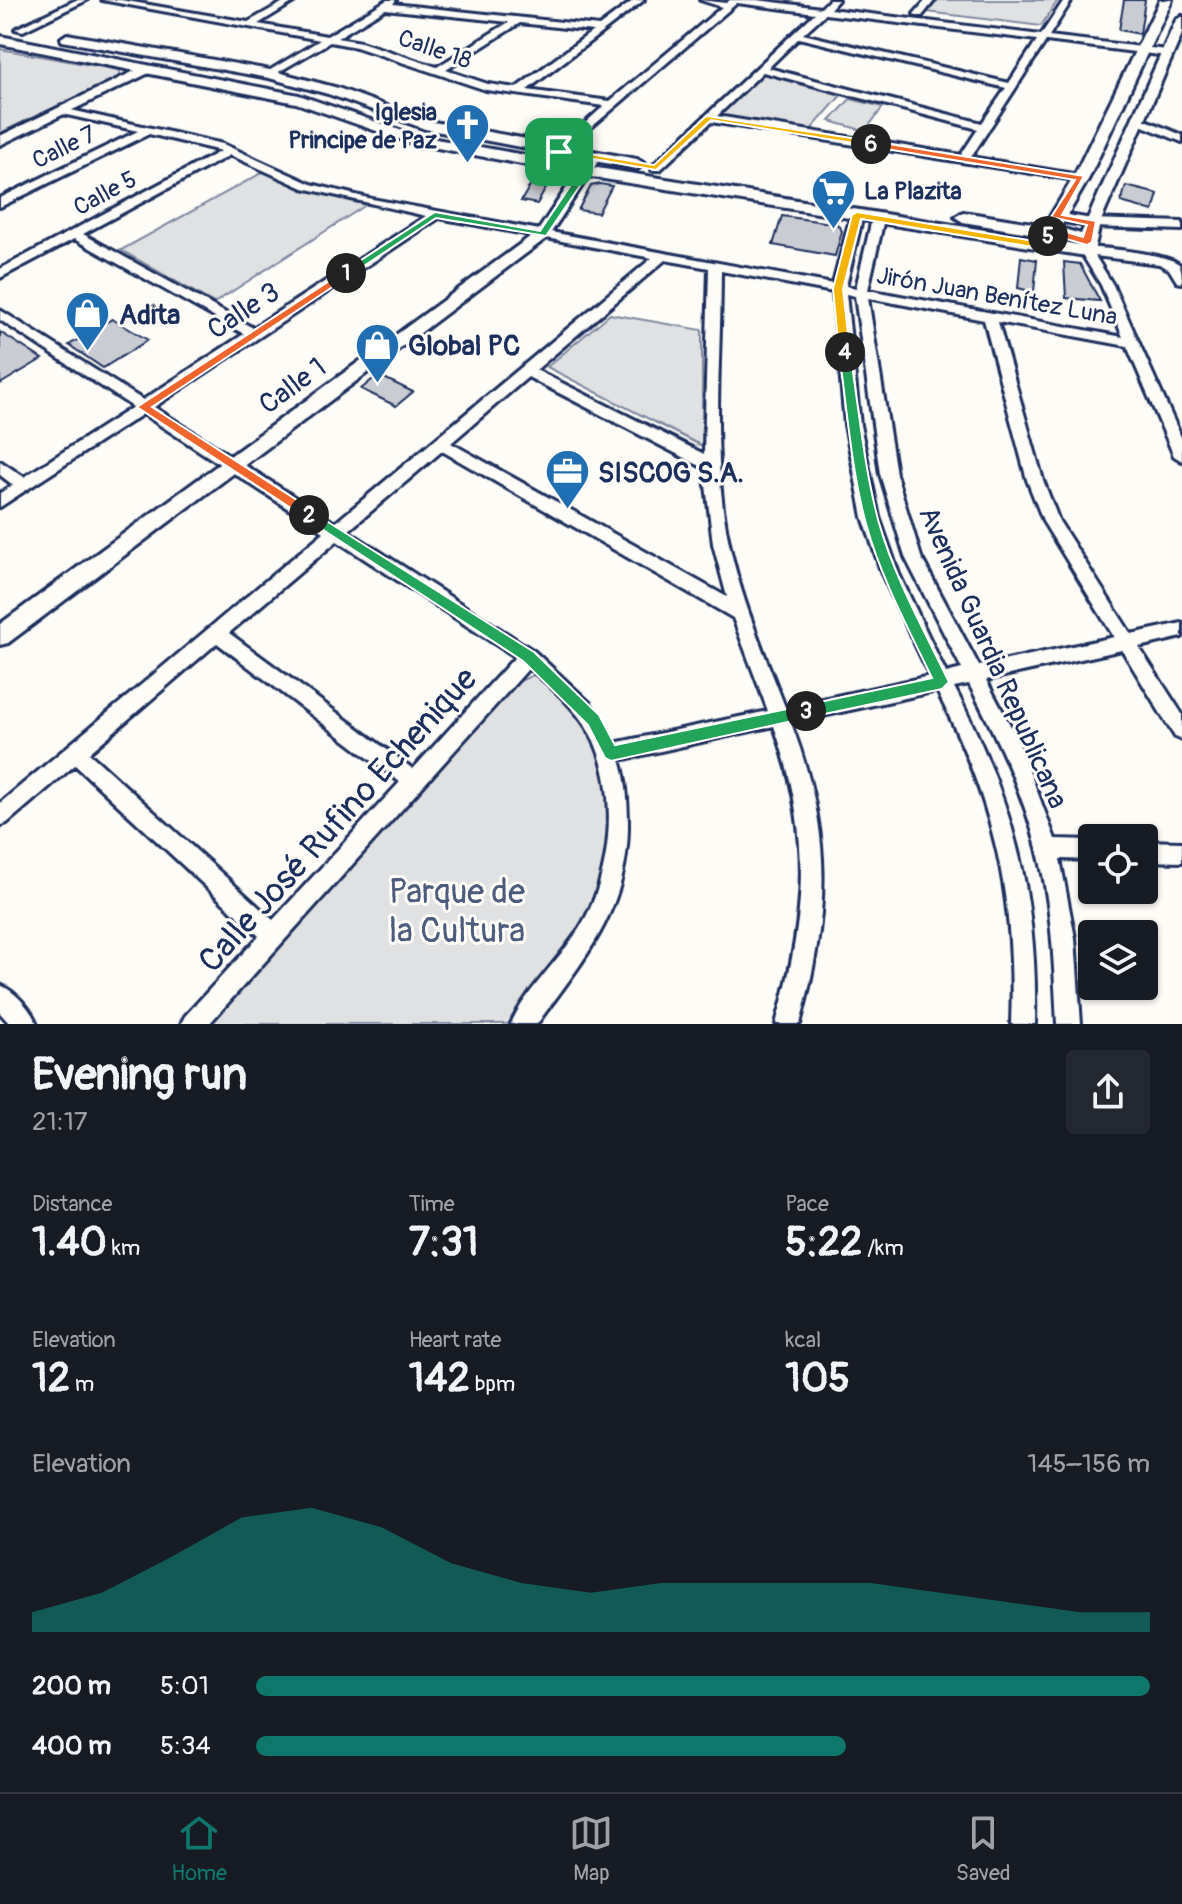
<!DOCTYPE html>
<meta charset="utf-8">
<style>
:root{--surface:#171b24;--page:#242831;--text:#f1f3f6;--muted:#9ea1a6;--line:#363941;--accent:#0f766e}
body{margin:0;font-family:Pangolin,sans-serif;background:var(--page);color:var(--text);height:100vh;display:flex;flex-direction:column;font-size:30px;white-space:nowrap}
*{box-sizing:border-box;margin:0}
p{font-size:26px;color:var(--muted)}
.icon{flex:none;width:44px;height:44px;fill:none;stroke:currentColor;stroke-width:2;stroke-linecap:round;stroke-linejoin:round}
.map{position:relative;height:1024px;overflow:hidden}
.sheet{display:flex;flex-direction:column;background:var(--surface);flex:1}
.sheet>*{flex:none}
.fabs{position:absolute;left:1078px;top:824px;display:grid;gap:16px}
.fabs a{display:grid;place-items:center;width:80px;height:80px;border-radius:8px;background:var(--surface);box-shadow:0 2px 6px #0004;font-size:40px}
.pin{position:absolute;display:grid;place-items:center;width:68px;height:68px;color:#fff;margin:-34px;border-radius:16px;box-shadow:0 4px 12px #0006}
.km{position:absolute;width:40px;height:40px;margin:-20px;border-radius:50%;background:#222;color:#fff;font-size:22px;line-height:40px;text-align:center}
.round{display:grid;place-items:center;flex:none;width:84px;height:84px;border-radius:8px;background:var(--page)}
.head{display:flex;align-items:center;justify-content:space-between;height:136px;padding:0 32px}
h1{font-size:44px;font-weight:700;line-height:60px}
.figures{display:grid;grid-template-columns:repeat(3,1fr);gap:12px;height:136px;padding:8px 32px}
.figures div{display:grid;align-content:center}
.figures b{font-size:40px;font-weight:700}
.figures small{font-size:22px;font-weight:400}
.figures p{font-size:22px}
.chart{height:224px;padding:16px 32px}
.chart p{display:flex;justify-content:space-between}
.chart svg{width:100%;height:144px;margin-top:8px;fill:var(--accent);opacity:.7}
ul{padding:0 32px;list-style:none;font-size:26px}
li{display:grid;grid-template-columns:128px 96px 1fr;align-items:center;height:60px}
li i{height:20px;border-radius:10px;background:var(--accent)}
.tabs{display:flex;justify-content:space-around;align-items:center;height:112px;border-top:2px solid var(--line);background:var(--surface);font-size:22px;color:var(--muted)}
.tabs a{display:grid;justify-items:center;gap:4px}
.tabs .active{color:var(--accent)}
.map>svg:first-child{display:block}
.green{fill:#e0e1e3;stroke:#7e88a0;stroke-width:2}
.building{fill:#c9ccd3;stroke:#1b2f5e;stroke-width:2}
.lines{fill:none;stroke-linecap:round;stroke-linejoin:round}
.minor-casing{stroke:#1b2f5e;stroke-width:6}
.tertiary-casing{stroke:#1b2f5e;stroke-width:6}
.secondary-casing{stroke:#1b2f5e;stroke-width:6}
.minor{fill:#fdfcf7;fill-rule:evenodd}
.tertiary{fill:#fdfcf7;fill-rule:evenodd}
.secondary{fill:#fdfcf7;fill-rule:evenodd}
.split-1{fill:#22a559;stroke:#fff;stroke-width:2}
.split-2{fill:#f0652b;stroke:#fff;stroke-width:2}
.split-3{fill:#22a559;stroke:#fff;stroke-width:2}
.split-4{fill:#22a559;stroke:#fff;stroke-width:2}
.split-5{fill:#f5b400;stroke:#fff;stroke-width:2}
.split-6{fill:#f0652b;stroke:#fff;stroke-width:2}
.split-7{fill:#f5b400;stroke:#fff;stroke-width:2}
.labels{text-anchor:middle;stroke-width:6;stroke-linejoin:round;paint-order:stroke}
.far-street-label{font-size:24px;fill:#1b2f5e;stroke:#fdfcf7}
.far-poi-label{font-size:24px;font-weight:bold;fill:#1b2f5e;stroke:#fdfcf7;text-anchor:end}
.street-label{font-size:28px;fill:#1b2f5e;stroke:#fdfcf7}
.poi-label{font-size:28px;font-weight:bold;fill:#1b2f5e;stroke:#fdfcf7;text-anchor:start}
.near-street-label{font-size:34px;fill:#1b2f5e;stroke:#fdfcf7}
.near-park-label{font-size:34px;fill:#4c5c7f;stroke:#fdfcf7}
</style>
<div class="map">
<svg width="1182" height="1024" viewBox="0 0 1182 1024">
<rect width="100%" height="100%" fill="#fdfcf7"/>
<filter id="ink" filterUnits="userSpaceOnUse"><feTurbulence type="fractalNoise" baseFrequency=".0125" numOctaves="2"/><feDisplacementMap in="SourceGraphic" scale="16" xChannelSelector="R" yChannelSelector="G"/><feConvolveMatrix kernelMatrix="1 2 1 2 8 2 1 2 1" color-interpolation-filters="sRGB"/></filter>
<g filter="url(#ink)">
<!-- green -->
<path class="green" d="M938 0H1058L1041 26 927 12Z
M0 49 119 70 121 76 0 133Z
M764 73 843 93 809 132 718 116Z
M850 99 883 107 865 131 830 121Z
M265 171 305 189 366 205 214 303 121 250Z
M610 314 702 330V446L547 367Z
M533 675C551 681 564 702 577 716 599 741 606 769 608 801 615 904 565 947 508 1024H208L520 681Z"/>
<!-- building -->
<path class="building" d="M1124 0H1145L1140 34 1119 30Z
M537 174 553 176 537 204 521 201Z
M600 184 612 186 598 213 578 210 591 186Z
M1126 186 1158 194 1153 211 1121 202Z
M782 216 837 224 842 231 835 256 773 245Z
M1021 257 1037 260 1034 292 1018 288Z
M1064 262 1080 264 1100 301 1066 298Z
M112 319 148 340 103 368 69 345Z
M0 332 42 359 0 384Z
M378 375 413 392 396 406 361 389Z"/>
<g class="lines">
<defs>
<path id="minor" d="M76 0H87L23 31 15 29Z
M102 0H121L248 22 287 0H297L258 24 327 36 387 0H396L393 4 599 26 634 0H644L527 90 610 101 722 7 700 0 726 3 730 0H757L821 8 829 0H838L830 9 1041 35 1064 0H1072L1049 36 1167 50 1172 53 1167 56 1046 41 971 157 1085 176V180L1081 181 711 122 660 170H652V166L815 13 737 3 573 143 564 153 561 166 555 169 549 166 555 150 604 106 486 90 356 47 330 42 270 77 265 74 267 72 320 40ZM385 9 509 22 437 67 361 42 337 38ZM825 14 1037 40 1009 83 803 34ZM520 23 593 31 516 88 488 84 446 70ZM799 38 1006 88 982 123 768 68ZM763 72 978 129 961 155 717 116Z
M926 0H935L922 16H916L914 14Z
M62 108 223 144 311 184 372 199 833 284 851 215 857 211 863 215 846 286 856 288 872 219 878 215 884 219 868 290 1123 337 1101 285 1080 251 1082 248C1097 246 1168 254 1179 264 1182 269 1182 277 1182 283L1177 282 1169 269 1159 264 1095 256 1113 285 1182 439V461L1174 456 1127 346 998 322 1043 480 1059 521 1131 634 1182 623V637L1139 647 1182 714V740L1175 737 1122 650 986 680 1017 738 1055 839 1092 840V860L1060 859 1075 938 1081 1024H1057C1054 965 1052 905 1037 848 1022 790 996 736 969 684L954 687C1013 801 1038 896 1035 1024H1011C1016 897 994 804 937 691L791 723C833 834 830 910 800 1024H776C807 915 812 834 774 726L620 760C627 781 628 805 628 827 627 912 584 959 537 1024H511C524 993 560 959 579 929 612 878 620 790 591 735 576 708 552 687 529 668L209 1024H181L185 1016 259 936 75 765 7 823 0 826V803L324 532 143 414 0 507V493L13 485 0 475V461L24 477 133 407 0 320V310L143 400 244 334 74 239 0 278V269L221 151 149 134 0 207V198L138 131 58 113V109ZM230 155 303 188 426 216 253 328 83 234ZM439 218 652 258 335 523 154 407ZM665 260 709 268 704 454 536 370ZM721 271 833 292 845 425 863 517 882 574 930 676 785 707C760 643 732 578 723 509 713 430 721 350 721 271ZM846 294 855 296 880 474 905 557 962 669 946 673 899 574 879 517 860 425ZM868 298 984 320 1027 480 1044 523 1114 637 979 666 921 557 896 474ZM528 377 704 468 713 544 727 597 451 443ZM442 451 733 618 768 711 614 743 590 703 534 651 348 531ZM337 541 515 657 413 769 229 633ZM217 643 400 782 273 920 89 753Z
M1133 118H1141L1182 135V142L1133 122Z
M1056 213 1092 219 1182 222V230L1092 227 1052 220V214Z
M1144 841 1182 842V862L1144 861Z
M0 985C15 991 31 1009 37 1024H10L0 1013Z"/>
<path id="tertiary" d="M147 65 153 69 151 72 0 145V136Z
M589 154 601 157 548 237 8 643 0 645V624L538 231Z"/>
<path id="secondary" d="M1160 0H1172L1089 178 1060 228 1081 234 1176 20 1182 16V34L1100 223 1094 251 1086 256 585 176 411 143 296 103 0 44V36L299 95 414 135 585 166 1041 239V235L963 222 955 217 963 212 1045 225 1073 178ZM1059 237 1079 245 1057 241Z
M67 34 270 70 338 88 428 121 637 159 645 164 637 169 425 129 328 94 269 78 62 41 61 38Z"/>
</defs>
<!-- minor casing -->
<use href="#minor" class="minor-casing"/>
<!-- tertiary casing -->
<use href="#tertiary" class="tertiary-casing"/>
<!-- secondary casing -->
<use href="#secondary" class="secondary-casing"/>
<!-- minor -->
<use href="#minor" class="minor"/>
<!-- tertiary -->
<use href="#tertiary" class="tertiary"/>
<!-- secondary -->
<use href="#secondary" class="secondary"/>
</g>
</g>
<!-- split-1 -->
<path class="split-1" d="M559 149 564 152 560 164 590 171 546 236 436 218 349 276 341 273 435 212 540 231 579 173 552 168 555 152Z"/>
<!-- split-2 -->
<path class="split-2" d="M346 270 349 276 152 407 314 511 316 515 309 520 137 407Z"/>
<!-- split-3 -->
<path class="split-3" d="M309 510 534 652 599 715 615 745 806 705 814 711 806 718 611 761 605 758 588 725 523 661 305 518 303 515Z"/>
<!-- split-4 -->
<path class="split-4" d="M845 348 850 352C859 409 864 468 879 523 895 579 924 630 949 682L942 689 806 718 799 711 806 705 932 678C908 628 881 578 866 524 851 468 847 409 839 352Z"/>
<!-- split-5 -->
<path class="split-5" d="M857 212 1046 243 1043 236 1048 233 1057 247 1052 250 861 219 843 289 850 352 845 356 839 352 833 289 852 215Z"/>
<!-- split-6 -->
<path class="split-6" d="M871 141 1084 176 1062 215 1096 221 1092 242 1087 245 1053 235 1048 239 1043 236 1050 227 1083 237 1087 225 1051 217 1075 180 868 146Z"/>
<!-- split-7 -->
<path class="split-7" d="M706 116 871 141 875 144 871 146 711 120 656 170 555 152 559 149 654 165Z"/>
<!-- icons -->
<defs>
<symbol id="church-pin" viewBox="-11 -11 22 30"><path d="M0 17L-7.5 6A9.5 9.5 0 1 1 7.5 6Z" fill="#1f6fb2" stroke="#fdfcf7"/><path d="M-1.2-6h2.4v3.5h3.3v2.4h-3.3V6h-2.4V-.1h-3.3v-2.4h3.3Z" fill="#fff"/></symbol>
<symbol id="supermarket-pin" viewBox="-11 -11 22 30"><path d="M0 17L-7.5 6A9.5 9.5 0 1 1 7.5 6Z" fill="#1f6fb2" stroke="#fdfcf7"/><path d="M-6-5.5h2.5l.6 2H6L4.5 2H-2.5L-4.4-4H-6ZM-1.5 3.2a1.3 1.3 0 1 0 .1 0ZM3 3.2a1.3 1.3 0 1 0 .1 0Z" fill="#fff"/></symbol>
<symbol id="shop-pin" viewBox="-11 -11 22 30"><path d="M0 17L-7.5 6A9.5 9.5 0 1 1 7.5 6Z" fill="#1f6fb2" stroke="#fdfcf7"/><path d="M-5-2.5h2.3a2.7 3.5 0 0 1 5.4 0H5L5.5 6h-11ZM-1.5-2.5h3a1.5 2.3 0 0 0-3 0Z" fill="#fff"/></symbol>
<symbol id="office-pin" viewBox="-11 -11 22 30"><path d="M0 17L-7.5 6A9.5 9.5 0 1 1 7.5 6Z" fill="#1f6fb2" stroke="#fdfcf7"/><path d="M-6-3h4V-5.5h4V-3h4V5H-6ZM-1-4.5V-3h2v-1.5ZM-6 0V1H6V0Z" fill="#fff"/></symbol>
</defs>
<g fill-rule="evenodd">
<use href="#church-pin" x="442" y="100" width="51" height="69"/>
<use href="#supermarket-pin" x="808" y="166" width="51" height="69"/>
<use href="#shop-pin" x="62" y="288" width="51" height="69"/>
<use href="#shop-pin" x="352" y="320" width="51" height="69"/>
<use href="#office-pin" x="542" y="446" width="51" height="69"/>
</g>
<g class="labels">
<!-- far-street labels -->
<g class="far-street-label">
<text transform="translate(435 49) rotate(19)" y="8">Calle 18</text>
<text transform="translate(64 147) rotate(-26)" y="8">Calle 7</text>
<text transform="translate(105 193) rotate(-28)" y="8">Calle 5</text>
<text transform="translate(997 296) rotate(10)" y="8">Jirón Juan Benítez Luna</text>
</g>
<!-- far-poi labels -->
<g class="far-poi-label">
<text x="437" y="120">Iglesia<tspan x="437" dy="28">Principe de Paz</tspan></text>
<text x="864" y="199" text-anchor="start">La Plazita</text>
</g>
<!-- street labels -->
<g class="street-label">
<text transform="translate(243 310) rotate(-33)" y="10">Calle 3</text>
<text transform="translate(292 385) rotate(-36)" y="10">Calle 1</text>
<text transform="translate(994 657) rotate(66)" y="10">Avenida Guardia Republicana</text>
</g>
<!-- poi labels -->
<g class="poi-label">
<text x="119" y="324">Adita</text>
<text x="408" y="355">Global PC</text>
<text x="598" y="482">SISCOG S.A.</text>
</g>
<!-- near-street labels -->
<g class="near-street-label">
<text transform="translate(337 819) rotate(-48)" y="12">Calle José Rufino Echenique</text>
</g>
<!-- near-park labels -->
<g class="near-park-label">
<text x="457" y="903">Parque de<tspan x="457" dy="39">la Cultura</tspan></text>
</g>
</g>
</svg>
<div class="fabs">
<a><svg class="icon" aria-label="locate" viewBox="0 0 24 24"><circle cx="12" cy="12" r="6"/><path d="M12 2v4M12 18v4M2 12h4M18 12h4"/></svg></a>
<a><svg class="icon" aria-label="layers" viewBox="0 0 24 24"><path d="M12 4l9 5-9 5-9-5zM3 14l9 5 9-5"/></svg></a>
</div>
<div class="pin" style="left:559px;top:152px;background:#1e9e55"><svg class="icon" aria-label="arrive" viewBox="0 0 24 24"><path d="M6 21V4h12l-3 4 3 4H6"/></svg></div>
<b class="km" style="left:346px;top:273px">1</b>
<b class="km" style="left:309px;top:515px">2</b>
<b class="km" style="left:806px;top:711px">3</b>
<b class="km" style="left:845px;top:352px">4</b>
<b class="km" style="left:1048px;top:236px">5</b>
<b class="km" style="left:871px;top:144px">6</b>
</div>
<section class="sheet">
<div class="head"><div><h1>Evening run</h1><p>21:17</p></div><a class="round"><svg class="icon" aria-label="share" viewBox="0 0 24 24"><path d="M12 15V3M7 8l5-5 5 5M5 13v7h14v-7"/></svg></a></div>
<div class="figures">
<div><p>Distance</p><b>1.40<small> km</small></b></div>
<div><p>Time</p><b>7:31</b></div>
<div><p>Pace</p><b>5:22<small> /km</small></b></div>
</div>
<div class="figures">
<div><p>Elevation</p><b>12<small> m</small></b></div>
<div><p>Heart rate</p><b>142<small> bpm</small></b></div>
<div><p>kcal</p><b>105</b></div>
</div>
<div class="chart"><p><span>Elevation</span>145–156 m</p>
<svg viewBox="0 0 160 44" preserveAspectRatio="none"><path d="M0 44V38L10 32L20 21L30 9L40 6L50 12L60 23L70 29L80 32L90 29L100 29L110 29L120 29L130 32L140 35L150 38L160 38V44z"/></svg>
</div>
<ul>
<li><b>200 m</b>5:01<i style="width:100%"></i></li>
<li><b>400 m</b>5:34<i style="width:66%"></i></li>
</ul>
</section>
<nav class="tabs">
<a class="active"><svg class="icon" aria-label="home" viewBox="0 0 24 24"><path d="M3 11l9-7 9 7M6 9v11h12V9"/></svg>Home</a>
<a><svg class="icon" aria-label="map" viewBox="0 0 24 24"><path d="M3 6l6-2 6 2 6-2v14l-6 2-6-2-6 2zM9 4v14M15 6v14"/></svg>Map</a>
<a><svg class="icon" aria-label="saved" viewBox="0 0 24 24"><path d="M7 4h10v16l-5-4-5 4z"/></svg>Saved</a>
</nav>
